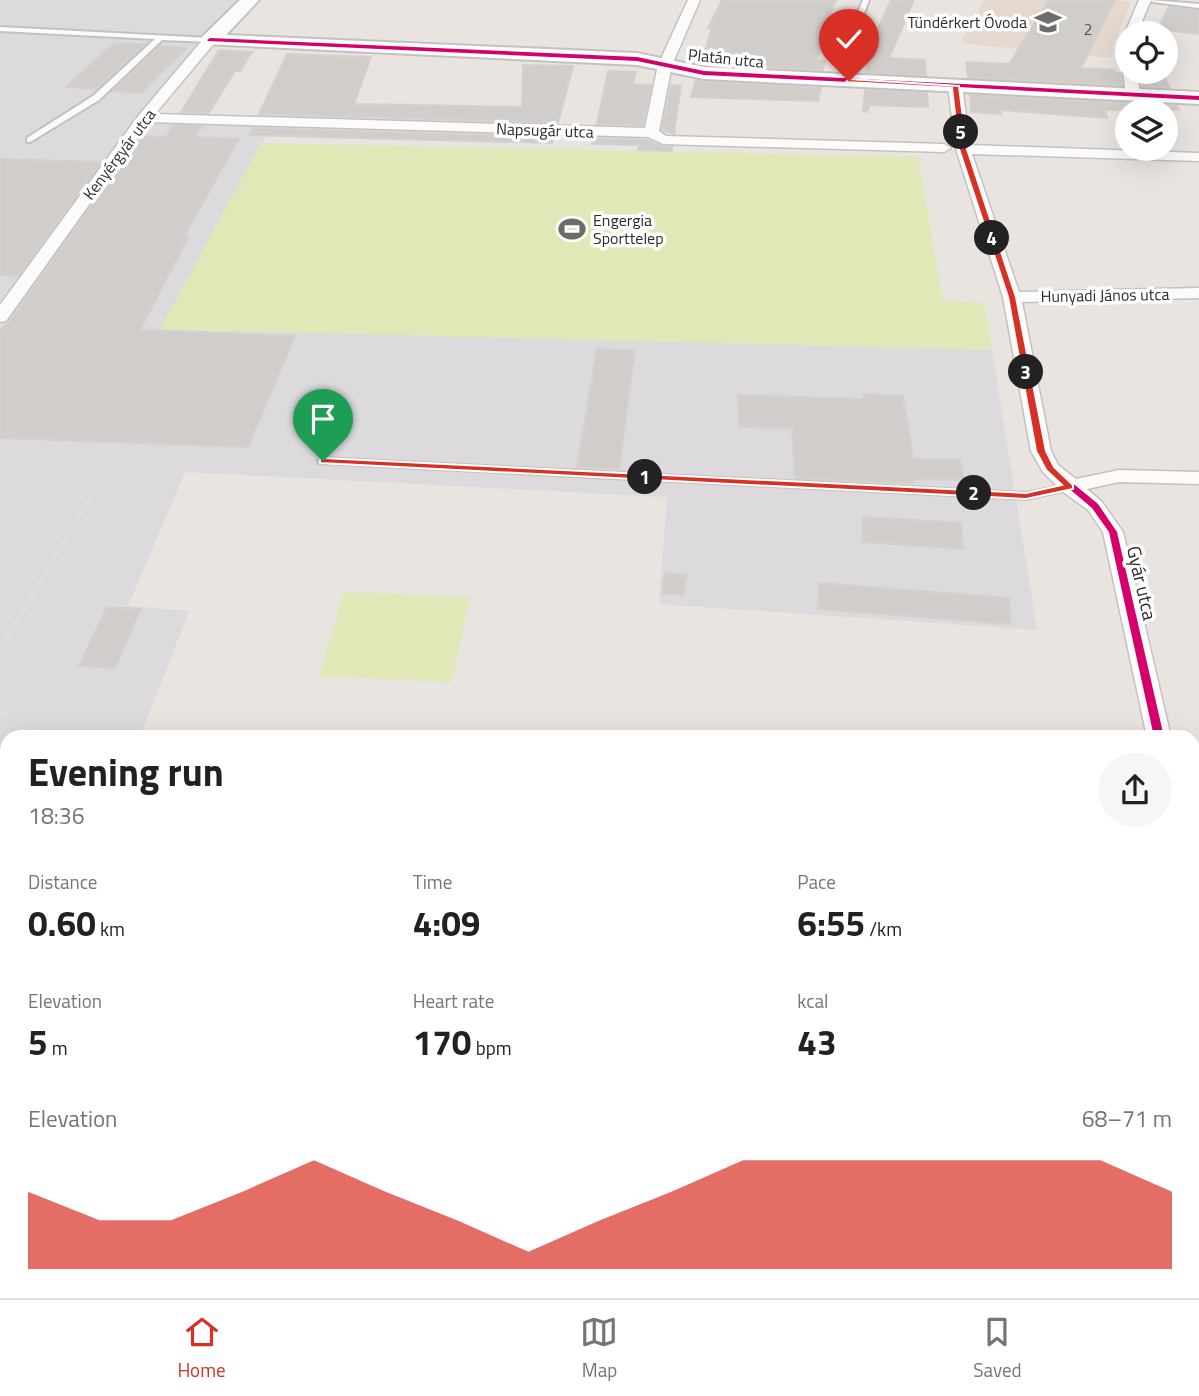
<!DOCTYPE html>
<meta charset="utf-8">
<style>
:root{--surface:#fff;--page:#f6f6f6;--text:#202124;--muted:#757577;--line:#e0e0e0;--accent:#d93025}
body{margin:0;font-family:"Titillium Web",sans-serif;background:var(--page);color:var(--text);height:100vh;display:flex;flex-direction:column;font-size:26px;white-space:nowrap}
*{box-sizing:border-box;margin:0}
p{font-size:23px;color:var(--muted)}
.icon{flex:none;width:38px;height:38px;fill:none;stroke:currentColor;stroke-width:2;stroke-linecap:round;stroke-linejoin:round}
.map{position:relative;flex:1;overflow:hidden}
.details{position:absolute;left:0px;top:730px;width:1200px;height:569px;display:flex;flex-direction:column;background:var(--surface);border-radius:21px 21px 0 0;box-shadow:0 7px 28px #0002}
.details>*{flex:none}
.fabs{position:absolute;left:1115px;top:21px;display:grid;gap:14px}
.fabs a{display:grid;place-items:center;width:63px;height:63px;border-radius:50%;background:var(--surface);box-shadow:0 7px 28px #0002;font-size:35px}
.pin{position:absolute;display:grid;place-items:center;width:60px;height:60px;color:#fff;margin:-72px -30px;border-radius:50% 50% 50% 0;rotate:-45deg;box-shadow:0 0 7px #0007}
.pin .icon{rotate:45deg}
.km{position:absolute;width:35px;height:35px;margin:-18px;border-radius:50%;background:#222;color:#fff;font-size:19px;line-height:35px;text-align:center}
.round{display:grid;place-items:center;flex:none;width:74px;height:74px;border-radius:37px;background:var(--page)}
.overview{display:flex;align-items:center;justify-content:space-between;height:119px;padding:0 28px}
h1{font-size:38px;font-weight:700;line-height:52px}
.figures{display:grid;grid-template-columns:repeat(3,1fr);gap:10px;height:119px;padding:7px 28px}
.figures div{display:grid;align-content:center}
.figures b{font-size:35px;font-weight:700}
.figures small{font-size:19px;font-weight:400}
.figures p{font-size:19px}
.chart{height:196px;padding:14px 28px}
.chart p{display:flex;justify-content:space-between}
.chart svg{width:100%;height:126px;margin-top:7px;fill:var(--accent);opacity:.7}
.tab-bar{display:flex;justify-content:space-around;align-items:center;height:98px;border-top:2px solid var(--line);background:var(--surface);font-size:19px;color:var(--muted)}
.tab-bar a{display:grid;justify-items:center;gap:4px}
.tab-bar .active{color:var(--accent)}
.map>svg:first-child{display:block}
.industrial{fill:#dcdadc}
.education{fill:#e5d9cf}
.pitch{fill:#e1e8b7}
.building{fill:#d1cdca;stroke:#d5d0cd;stroke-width:2}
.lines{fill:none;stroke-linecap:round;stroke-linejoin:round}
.lane-casing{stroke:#c3c2c2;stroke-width:4}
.street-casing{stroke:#c3c2c2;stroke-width:3}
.secondary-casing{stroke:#c3c2c2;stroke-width:4}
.lane{fill:#fcfbfa;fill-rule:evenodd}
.street{fill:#fcfbfa;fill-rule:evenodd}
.secondary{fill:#fcfbfa;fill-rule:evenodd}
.rail{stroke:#dededf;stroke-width:5}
.cycleway-casing{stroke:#fff;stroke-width:4}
.cycleway{fill:#d6006c;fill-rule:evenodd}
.route{fill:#d93025;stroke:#fff;stroke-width:2}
.labels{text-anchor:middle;stroke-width:7;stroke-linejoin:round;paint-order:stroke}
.far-poi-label{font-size:16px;fill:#2b2b2b;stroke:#fff;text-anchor:end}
.number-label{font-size:16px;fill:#555454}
.far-street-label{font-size:16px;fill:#2b2b2b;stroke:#fff}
.street-label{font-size:19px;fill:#2b2b2b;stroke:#fff}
</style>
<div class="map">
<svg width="1199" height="1298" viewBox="0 0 1199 1298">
<rect width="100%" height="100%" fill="#eae4e0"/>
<!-- industrial -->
<path class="industrial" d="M0 0H250L145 118 274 122 161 329 992 350 1037 630 659 604 667 497 185 472 128 606 189 611 140 737H7V1292H1194V1282H1199V1298H0Z"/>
<!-- education -->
<path class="education" d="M984 0H1118L1131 2 1114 42 1112 58 961 43Z"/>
<!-- pitch -->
<path class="pitch" d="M261 143 918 157 943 301 984 303 992 350 160 329Z
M344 592 470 597 452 682 319 676Z"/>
<!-- building -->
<path class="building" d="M722 0H836L823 28 828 29 817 60 825 61 823 70 701 64 712 28H708Z
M891 0H914L889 58 925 60 926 76 866 73 868 51Z
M1049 0H1115L1081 68 1115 70 1116 73H1120L1122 85 968 78 966 62 1009 64Z
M1169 7 1199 10V34L1158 29Z
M113 44H145L96 89 66 87Z
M160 46 187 48 141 93 113 91Z
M219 50 252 52 240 71H235L209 113 181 112Z
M287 54 371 57 354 104 522 107 523 65 573 66 558 123 259 114Z
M608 71 636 72 633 84 651 85 643 125 597 124Z
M1140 74 1164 75 1170 88 1142 86Z
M696 80 704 82 821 88 818 101 691 97Z
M671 85 681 86 674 134 662 130Z
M865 90 927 93 928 107 870 105 867 112 863 111Z
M970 95 1177 106 1179 110H1105L1107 118 1001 110V114L971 112Z
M173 125 202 126 195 137 239 139 184 236H189L140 330 295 336 248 447 0 438V330L8 323 141 136 166 137Z
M253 128 554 137 552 143 249 135Z
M594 138 647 140 662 146 672 147V151L638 150 639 145 592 144Z
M0 159 102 162 18 276 0 275Z
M597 349 635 350 619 469 577 467Z
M863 394 903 396 913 459 960 460 964 480 913 479V483L795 479 792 428 739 427 738 395 864 399Z
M863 517 961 523 963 549 863 542Z
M665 573 687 575 683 595 662 593Z
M819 583 1009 598 1011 624 818 609Z
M107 607 141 609 115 668 79 666Z"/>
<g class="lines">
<defs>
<path id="lane" d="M863 0H869L854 40 853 81 849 83 845 81 846 40Z
M1150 0 1199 4V8L1153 2Z
M0 27 210 38 214 40 210 42 162 40 99 100 30 142H27V138L93 96 155 39 0 31Z
M323 458 1026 493 1069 484 1074 487 1073 489 1026 499 319 463 318 461Z"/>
<path id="street" d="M688 0H700L672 65 659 131 666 136 944 144 951 148 944 152 663 144 648 137 148 122 6 321 0 322V305L139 115 205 37H215L217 40 155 114 645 128 658 65Z
M1139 0H1151L1137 33H1127L1126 36 1125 33Z
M1127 69V72H1137L1140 95 1138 98 1133 99 1126 95 1123 72Z
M955 82 962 86 970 145 1199 153V161L972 154 1019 292 1199 288V298L1022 302 1051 451 1058 465 1076 479 1119 470 1199 472V484L1119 482 1087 489 1102 502 1123 532 1171 737H1147L1103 532 1088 510 1062 491 1043 472 1031 451 1003 297 956 149 948 86Z
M1194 843H1199V861H1194Z
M1194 879 1199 881V922L1194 920Z
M7 1224V1259L0 1261V1226Z
M1194 1240H1199V1268H1194Z"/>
<path id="secondary" d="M240 0H259L226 35 637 53 704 67 1199 92V104L704 79 637 65 203 44 200 40 203 36Z"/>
</defs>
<!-- lane casing -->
<use href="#lane" class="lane-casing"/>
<!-- street casing -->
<use href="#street" class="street-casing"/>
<!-- secondary casing -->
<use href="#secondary" class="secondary-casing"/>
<!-- lane -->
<use href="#lane" class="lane"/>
<!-- street -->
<use href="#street" class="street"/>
<!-- secondary -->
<use href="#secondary" class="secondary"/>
<!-- rail -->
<path class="rail" d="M0 650 89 499"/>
<defs>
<path id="cycleway" d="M210 38 637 57 704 71 1199 96V100L958 87 966 149 1015 297 1045 451 1053 467 1098 504 1117 532 1164 737H1154L1109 532 1092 508 1047 470 1037 451 1009 297 960 149 952 87 704 75 637 61 208 41 207 40Z"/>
</defs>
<!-- cycleway casing -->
<use href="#cycleway" class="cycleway-casing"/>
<!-- cycleway -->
<use href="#cycleway" class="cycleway"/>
</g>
<!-- route -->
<path class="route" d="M849 79 959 86 967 149 1016 297 1046 451 1054 467 1073 485V489L1026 499 320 463V459L323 458 1026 493 1062 485 1046 470 1036 451 1008 297 959 149 952 88 846 82Z"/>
<!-- icons -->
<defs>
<symbol id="school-bare" viewBox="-9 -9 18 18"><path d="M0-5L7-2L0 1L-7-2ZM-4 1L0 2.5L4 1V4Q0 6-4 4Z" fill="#6e6c6a" stroke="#fff" stroke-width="2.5" paint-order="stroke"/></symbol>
<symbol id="stadium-bare" viewBox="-9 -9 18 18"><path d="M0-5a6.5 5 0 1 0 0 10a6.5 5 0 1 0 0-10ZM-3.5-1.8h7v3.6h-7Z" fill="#6e6c6a" stroke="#fff" stroke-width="2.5" paint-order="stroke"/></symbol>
</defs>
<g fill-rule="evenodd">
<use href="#school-bare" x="1029" y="3" width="38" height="38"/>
<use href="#stadium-bare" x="553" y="210" width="38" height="38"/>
</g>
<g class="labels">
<!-- far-poi labels -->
<g class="far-poi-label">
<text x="1027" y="28">Tündérkert Óvoda</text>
<text x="593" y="226" text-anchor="start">Engergia<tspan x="593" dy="18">Sporttelep</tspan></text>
</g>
<!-- number labels -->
<g class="number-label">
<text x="1088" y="35">2</text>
</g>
<!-- far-street labels -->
<g class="far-street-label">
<text transform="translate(726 58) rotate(6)" y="6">Platán utca</text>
<text transform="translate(545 130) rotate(2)" y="6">Napsugár utca</text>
<text transform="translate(119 154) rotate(-53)" y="6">Kenyérgyár utca</text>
<text transform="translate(1105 295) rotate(-1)" y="6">Hunyadi János utca</text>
</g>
<!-- street labels -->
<g class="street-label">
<text transform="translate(1142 583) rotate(77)" y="7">Gyár utca</text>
</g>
</g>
</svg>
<div class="fabs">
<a><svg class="icon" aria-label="locate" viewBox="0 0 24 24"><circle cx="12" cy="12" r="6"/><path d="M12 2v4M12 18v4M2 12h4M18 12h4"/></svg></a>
<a><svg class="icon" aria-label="layers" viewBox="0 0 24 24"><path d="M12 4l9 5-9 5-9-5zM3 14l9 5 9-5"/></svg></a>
</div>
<div class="pin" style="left:323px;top:461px;background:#1e9e55"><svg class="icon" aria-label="arrive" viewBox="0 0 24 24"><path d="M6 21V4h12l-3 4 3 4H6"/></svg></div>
<div class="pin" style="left:849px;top:81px;background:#d93025"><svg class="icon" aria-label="check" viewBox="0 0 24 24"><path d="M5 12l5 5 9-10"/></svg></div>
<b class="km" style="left:645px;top:477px">1</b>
<b class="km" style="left:974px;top:493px">2</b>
<b class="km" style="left:1026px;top:372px">3</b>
<b class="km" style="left:992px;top:238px">4</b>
<b class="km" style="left:961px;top:132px">5</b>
<section class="details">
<div class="overview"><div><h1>Evening run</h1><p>18:36</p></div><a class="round"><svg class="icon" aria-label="share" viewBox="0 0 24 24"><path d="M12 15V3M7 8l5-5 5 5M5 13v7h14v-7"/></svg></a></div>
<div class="figures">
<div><p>Distance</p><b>0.60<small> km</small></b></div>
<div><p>Time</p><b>4:09</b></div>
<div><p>Pace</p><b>6:55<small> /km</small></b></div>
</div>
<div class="figures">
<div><p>Elevation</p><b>5<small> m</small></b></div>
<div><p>Heart rate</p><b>170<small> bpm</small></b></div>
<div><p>kcal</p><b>43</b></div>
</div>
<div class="chart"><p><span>Elevation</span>68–71 m</p>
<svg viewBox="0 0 160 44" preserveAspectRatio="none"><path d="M0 44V17L10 27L20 27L30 17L40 6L50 17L60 27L70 38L80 27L90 17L100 6L110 6L120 6L130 6L140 6L150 6L160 17V44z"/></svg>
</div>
</section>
</div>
<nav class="tab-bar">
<a class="active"><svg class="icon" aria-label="home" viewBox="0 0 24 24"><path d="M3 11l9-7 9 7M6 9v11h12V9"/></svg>Home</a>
<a><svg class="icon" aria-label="map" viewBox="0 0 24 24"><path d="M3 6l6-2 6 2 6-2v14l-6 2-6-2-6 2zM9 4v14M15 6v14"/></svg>Map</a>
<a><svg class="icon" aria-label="saved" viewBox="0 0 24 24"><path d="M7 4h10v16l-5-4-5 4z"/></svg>Saved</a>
</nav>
